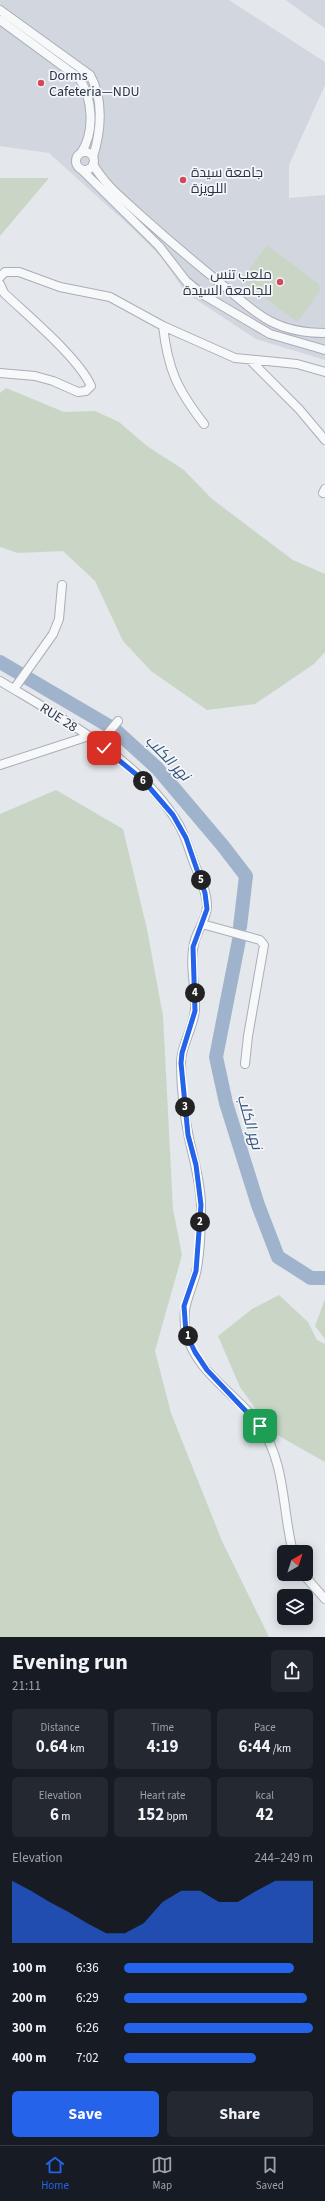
<!DOCTYPE html>
<meta charset="utf-8">
<style>
:root{--surface:#171b24;--page:#242831;--text:#f1f3f6;--muted:#9ea1a6;--line:#363941;--accent:#2563eb}
body{margin:0;font-family:"Source Sans 3",Cairo,sans-serif;background:var(--page);color:var(--text);height:100vh;display:flex;flex-direction:column;font-size:15px;white-space:nowrap}
*{box-sizing:border-box;margin:0}
p{font-size:13px;color:var(--muted)}
.icon{flex:none;width:22px;height:22px;fill:none;stroke:currentColor;stroke-width:2;stroke-linecap:round;stroke-linejoin:round}
.map{position:relative;height:1637px;overflow:hidden}
.sheet{display:flex;flex-direction:column;background:var(--surface);flex:1}
.sheet>*{flex:none}
.needle{width:26px;rotate:39deg}
.buttons{position:absolute;left:277px;top:1545px;display:grid;gap:8px}
.buttons a{display:grid;place-items:center;width:36px;height:36px;border-radius:6px;background:var(--surface);box-shadow:0 2px 10px #0003;font-size:20px}
.pin{position:absolute;display:grid;place-items:center;width:34px;height:34px;color:#fff;margin:-17px;border-radius:8px;box-shadow:0 2px 6px #0006}
.km{position:absolute;width:20px;height:20px;margin:-10px;border-radius:50%;background:#222;color:#fff;font-size:11px;line-height:20px;text-align:center}
.round{display:grid;place-items:center;flex:none;width:42px;height:42px;border-radius:6px;background:var(--page)}
.head{display:flex;align-items:center;justify-content:space-between;height:68px;padding:0 12px}
h1{font-size:22px;font-weight:700;line-height:30px}
.stats{display:grid;grid-template-columns:repeat(3,1fr);gap:6px;height:68px;padding:4px 12px}
.stats div{display:grid;align-content:center;border-radius:6px;background:var(--page);text-align:center}
.stats b{font-size:17px;font-weight:700}
.stats small{font-size:11px;font-weight:400}
.stats p{font-size:11px}
.chart{height:112px;padding:8px 12px}
.chart p{display:flex;justify-content:space-between}
.chart svg{width:100%;height:72px;margin-top:4px;fill:var(--accent);opacity:.7}
.cta{display:flex;gap:8px;margin-top:auto;padding:8px 12px}
.cta a{flex:1;height:46px;border-radius:6px;background:var(--accent);color:#fff;font-size:16px;font-weight:700;line-height:46px;text-align:center}
.cta a+a{background:var(--page);color:var(--text)}
ul{padding:0 12px;list-style:none;font-size:13px}
li{display:grid;grid-template-columns:64px 48px 1fr;align-items:center;height:30px}
li i{height:10px;border-radius:5px;background:var(--accent)}
.tabs{display:flex;justify-content:space-around;align-items:center;height:56px;border-top:1px solid var(--line);background:var(--surface);font-size:11px;color:var(--muted)}
.tabs a{display:grid;justify-items:center;gap:2px}
.tabs .current{color:var(--accent)}
.map>svg:first-child{display:block}
.built{fill:#d2d6de}
.green{fill:#c9d6c5}
.lines{fill:none;stroke-linecap:round;stroke-linejoin:round}
.river{stroke:#9fb4cc;stroke-width:14}
.minor-casing{stroke:#a9aeb7;stroke-width:10}
.minor{stroke:#f7f8fa;stroke-width:8}
.route-casing{stroke:#fff;stroke-width:8}
.route{stroke:#2563eb;stroke-width:5}
.poi-dot{fill:#d1495b;stroke:#f4f6f9;stroke-width:1.5}
.labels{text-anchor:middle;stroke-width:3.5;stroke-linejoin:round;paint-order:stroke}
.poi-label{font-size:14px;fill:#2b3445;stroke:#f4f6f9;text-anchor:start}
.street-label{font-size:14px;fill:#2b3445;stroke:#f4f6f9}
.water-label{font-size:15px;font-style:italic;fill:#34527a;stroke:#f4f6f9}
</style>
<div class="map">
<svg width="325" height="1637" viewBox="0 0 325 1637">
<rect width="100%" height="100%" fill="#e4e7ec"/>
<!-- built -->
<path class="built" d="M0 0H229L325 62V85L289 165V198L325 195V360L256 339 186 293 161 257 131 227 49 153 0 146Z
M286 0H325V28L313 20Z"/>
<!-- green -->
<path class="green" d="M0 178H49L0 236Z
M267 245 319 284 320 291 297 322 241 280Z
M6 388 64 412 95 411 119 422 147 446 184 470 212 499 293 560 325 574V652L314 664 255 704 207 710 151 671 123 641 95 581 63 551 18 553 0 547V393Z
M56 790 123 829 147 929 163 1016 173 1209 182 1255 155 1351 171 1413 222 1541 269 1637H0V814Z
M279 1295 308 1322 317 1340 325 1344V1462L272 1432 240 1387 218 1336 252 1309Z
M325 1299V1339L315 1326Z"/>
<g class="lines">
<!-- river -->
<path class="river" d="M0 662 114 729 157 768 223 846 246 876 240 927
M239 940 216 1057 226 1103 258 1205 278 1257 311 1278H325"/>
<defs>
<path id="minor" d="M0 10 90 75C104 99 101 131 93 157
M0 20 79 78C93 98 95 132 81 153
M76 161a9 9 0 1 1 18 0a9 9 0 1 1-18 0Z
M93 164C104 184 122 198 138 213 166 238 194 262 224 286 238 298 253 312 270 321 287 330 305 333 325 333
M82 170 159 246 186 281 202 294 270 334 325 350
M0 277 5 272H19L60 287 110 297 163 326 235 358 297 364 325 372
M0 284 4 293C28 316 78 357 91 386L86 391 78 392 53 381 35 376 0 373
M163 326C168 370 177 389 204 424
M250 360 299 409 325 440
M323 493 325 489
M0 681C63 719 141 760 179 825 186 837 189 850 194 863 199 876 207 891 207 906 207 920 196 931 194 944 189 965 196 988 195 1009 194 1028 181 1044 181 1063 181 1087 184 1114 189 1138 194 1161 201 1184 201 1207 201 1227 200 1254 196 1273 190 1296 181 1306 186 1332 195 1373 238 1394 260 1426 286 1463 282 1510 293 1552
M14 689 53 634 59 619 62 585
M99 744 118 721
M0 765 89 736
M202 924 260 940 264 945 248 1036 245 1064
M303 1574 325 1599"/>
</defs>
<!-- minor casing -->
<use href="#minor" class="minor-casing"/>
<!-- minor -->
<use href="#minor" class="minor"/>
</g>
<g class="lines">
<defs>
<path id="route" d="M104 748 143 780 173 815 186 838 205 893 207 909 193 947 195 1011 182 1053 181 1063 188 1135 196 1165 201 1205 196 1271 184 1306 186 1333 195 1352 207 1370 260 1426"/>
</defs>
<!-- route casing -->
<use href="#route" class="route-casing"/>
<!-- route -->
<use href="#route" class="route"/>
</g>
<!-- markers -->
<g class="poi-dot">
<circle cx="41" cy="83" r="4"/>
<circle cx="183" cy="180" r="4"/>
<circle cx="280" cy="282" r="4"/>
</g>
<g class="labels">
<!-- poi labels -->
<g class="poi-label">
<text x="49" y="80">Dorms<tspan x="49" dy="16">Cafeteria—NDU</tspan></text>
<text x="191" y="177">جامعة سيدة<tspan x="191" dy="16">اللويزة</tspan></text>
<text x="272" y="279" text-anchor="end">ملعب تنس<tspan x="272" dy="16">للجامعة السيدة</tspan></text>
</g>
<!-- street labels -->
<g class="street-label">
<text transform="translate(59 717) rotate(32)" y="5">RUE 28</text>
</g>
<!-- water labels -->
<g class="water-label">
<text transform="translate(168 758) rotate(46)" y="5">نهر الكلب</text>
<text transform="translate(250 1122) rotate(74)" y="5">نهر الكلب</text>
</g>
</g>
</svg>
<div class="buttons">
<a><svg class="needle" viewBox="-14 -14 28 28"><path d="M0-13l5 13h-10z" fill="#e53935"/><path d="M0 13l5-13h-10z" fill="#9ea1a6"/></svg></a>
<a><svg class="icon" aria-label="layers" viewBox="0 0 24 24"><path d="M12 4l9 5-9 5-9-5zM3 14l9 5 9-5"/></svg></a>
</div>
<div class="pin" style="left:260px;top:1426px;background:#1e9e55"><svg class="icon" aria-label="arrive" viewBox="0 0 24 24"><path d="M6 21V4h12l-3 4 3 4H6"/></svg></div>
<div class="pin" style="left:104px;top:748px;background:#d93025"><svg class="icon" aria-label="check" viewBox="0 0 24 24"><path d="M5 12l5 5 9-10"/></svg></div>
<b class="km" style="left:188px;top:1336px">1</b>
<b class="km" style="left:200px;top:1222px">2</b>
<b class="km" style="left:185px;top:1107px">3</b>
<b class="km" style="left:195px;top:993px">4</b>
<b class="km" style="left:201px;top:880px">5</b>
<b class="km" style="left:143px;top:781px">6</b>
</div>
<section class="sheet">
<div class="head"><div><h1>Evening run</h1><p>21:11</p></div><a class="round"><svg class="icon" aria-label="share" viewBox="0 0 24 24"><path d="M12 15V3M7 8l5-5 5 5M5 13v7h14v-7"/></svg></a></div>
<div class="stats">
<div><p>Distance</p><b>0.64<small> km</small></b></div>
<div><p>Time</p><b>4:19</b></div>
<div><p>Pace</p><b>6:44<small> /km</small></b></div>
</div>
<div class="stats">
<div><p>Elevation</p><b>6<small> m</small></b></div>
<div><p>Heart rate</p><b>152<small> bpm</small></b></div>
<div><p>kcal</p><b>42</b></div>
</div>
<div class="chart"><p><span>Elevation</span>244–249 m</p>
<svg viewBox="0 0 160 44" preserveAspectRatio="none"><path d="M0 44V6L10 12L20 19L30 25L40 32L50 38L60 38L70 32L80 19L90 12L100 12L110 19L120 19L130 12L140 6L150 6L160 6V44z"/></svg>
</div>
<ul>
<li><b>100 m</b>6:36<i style="width:90%"></i></li>
<li><b>200 m</b>6:29<i style="width:97%"></i></li>
<li><b>300 m</b>6:26<i style="width:100%"></i></li>
<li><b>400 m</b>7:02<i style="width:70%"></i></li>
</ul>
<div class="cta"><a>Save</a><a>Share</a></div>
</section>
<nav class="tabs">
<a class="current"><svg class="icon" aria-label="home" viewBox="0 0 24 24"><path d="M3 11l9-7 9 7M6 9v11h12V9"/></svg>Home</a>
<a><svg class="icon" aria-label="map" viewBox="0 0 24 24"><path d="M3 6l6-2 6 2 6-2v14l-6 2-6-2-6 2zM9 4v14M15 6v14"/></svg>Map</a>
<a><svg class="icon" aria-label="saved" viewBox="0 0 24 24"><path d="M7 4h10v16l-5-4-5 4z"/></svg>Saved</a>
</nav>
